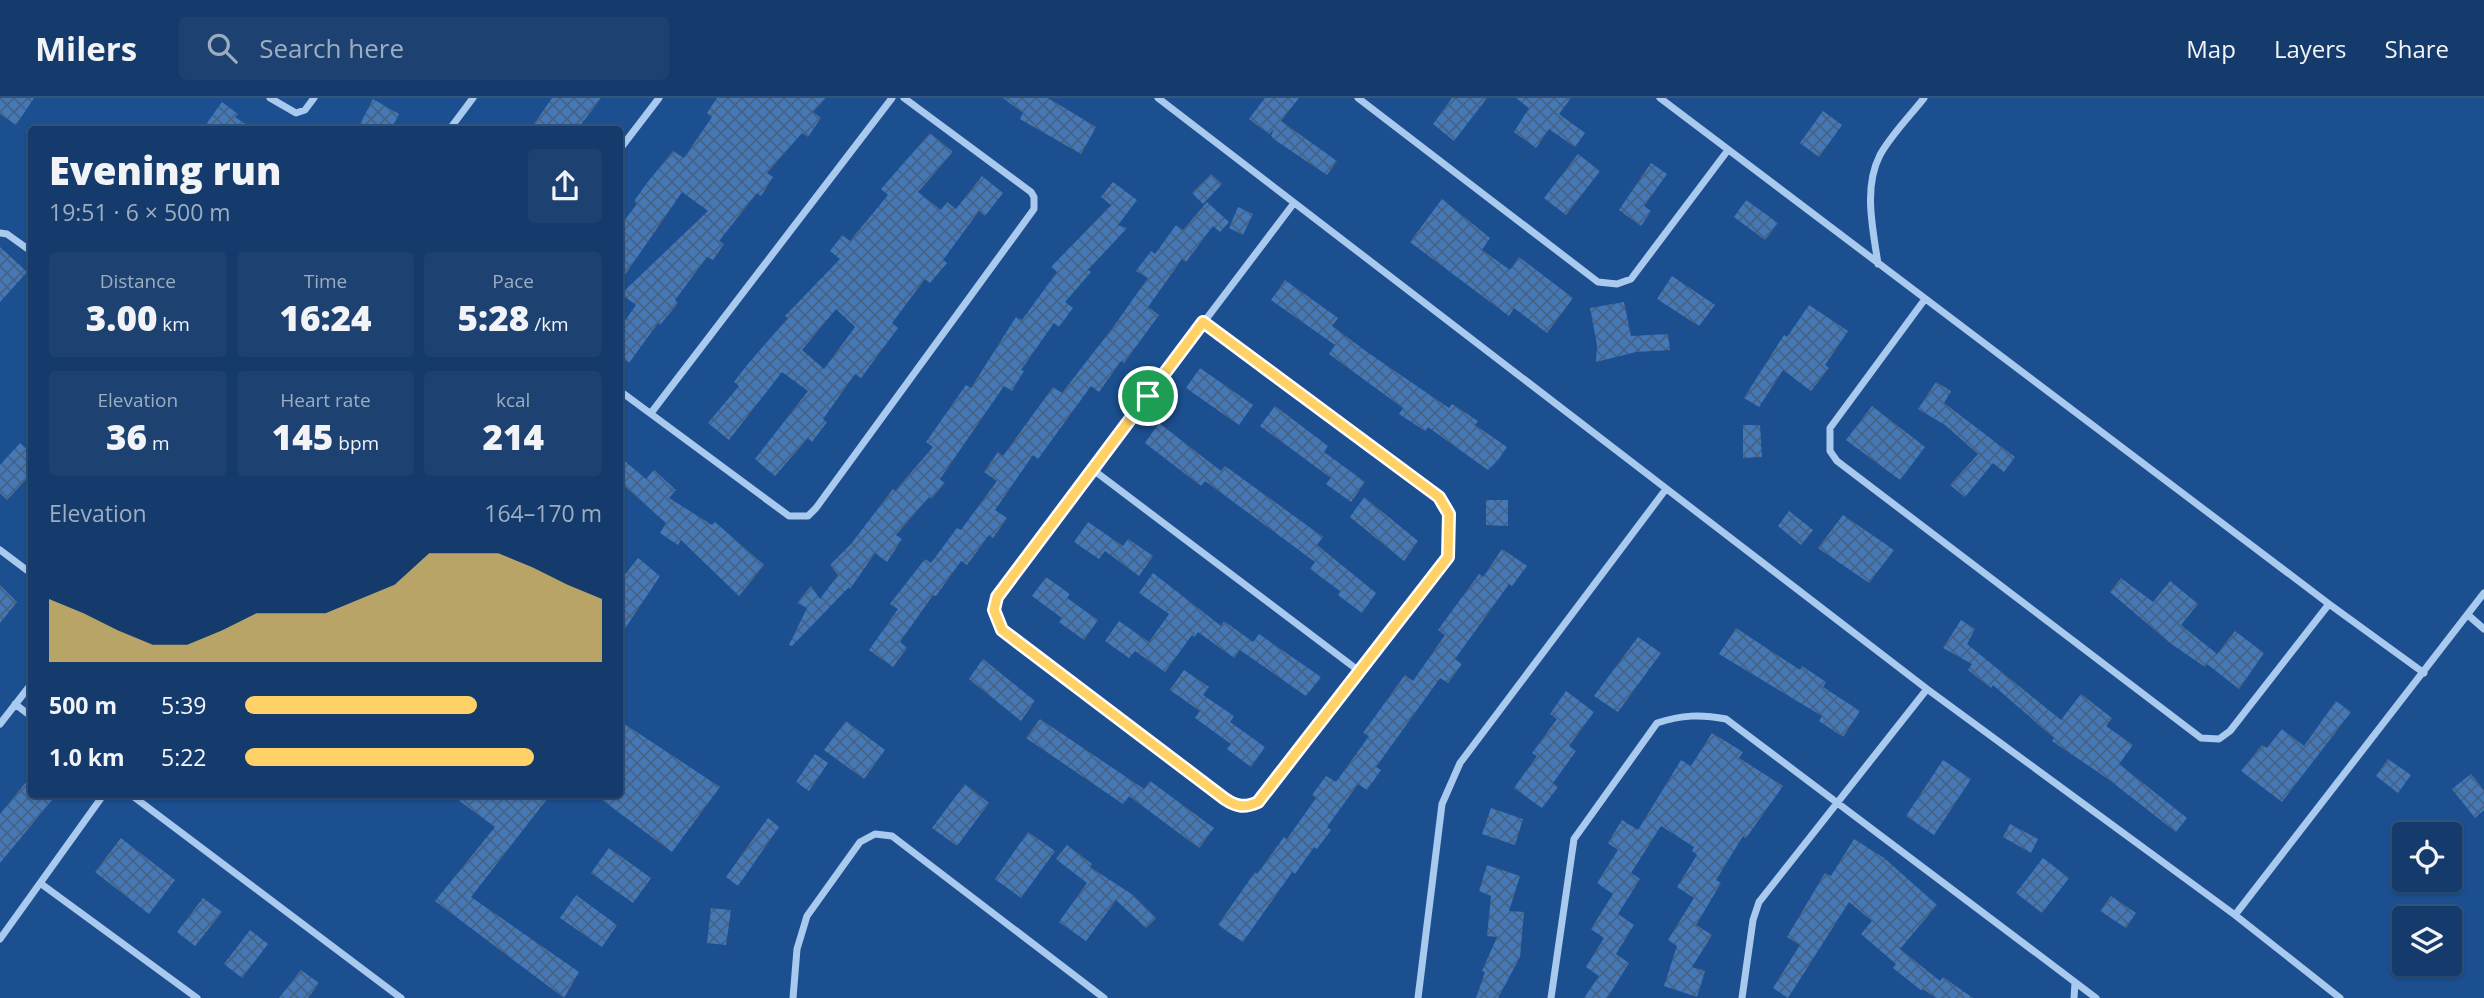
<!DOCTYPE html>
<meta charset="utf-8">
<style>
:root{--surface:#143b6b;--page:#1d4271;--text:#f1f3f6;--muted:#9dadc1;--line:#33557e;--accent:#ffd166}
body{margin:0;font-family:"Open Sans",sans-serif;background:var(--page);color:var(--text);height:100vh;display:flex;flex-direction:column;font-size:26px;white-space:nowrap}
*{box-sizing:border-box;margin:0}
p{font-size:23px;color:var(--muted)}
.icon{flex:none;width:38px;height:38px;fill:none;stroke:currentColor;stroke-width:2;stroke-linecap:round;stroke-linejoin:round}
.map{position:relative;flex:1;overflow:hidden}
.panel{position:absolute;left:28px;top:28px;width:595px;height:672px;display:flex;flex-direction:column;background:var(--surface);border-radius:7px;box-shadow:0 2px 5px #0004,0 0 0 2px var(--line)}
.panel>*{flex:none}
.fabs{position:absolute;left:2392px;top:724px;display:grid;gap:14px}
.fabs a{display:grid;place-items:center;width:70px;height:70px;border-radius:7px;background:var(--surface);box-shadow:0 2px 5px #0004,0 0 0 2px var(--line);font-size:35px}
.pin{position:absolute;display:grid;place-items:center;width:60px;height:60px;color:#fff;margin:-30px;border:4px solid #fff;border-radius:50%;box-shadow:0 2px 7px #0007}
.round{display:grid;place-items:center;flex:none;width:74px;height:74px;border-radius:7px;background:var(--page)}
.head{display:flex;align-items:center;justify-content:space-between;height:119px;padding:0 21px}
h1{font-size:38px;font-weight:800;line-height:52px}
.stats{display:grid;grid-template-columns:repeat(3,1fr);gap:10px;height:119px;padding:7px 21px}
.stats div{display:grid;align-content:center;border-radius:7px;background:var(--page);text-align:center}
.stats b{font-size:35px;font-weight:800}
.stats small{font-size:19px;font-weight:400}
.stats p{font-size:19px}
.chart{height:196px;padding:14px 21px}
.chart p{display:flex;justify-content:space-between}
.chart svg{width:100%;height:126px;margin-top:7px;fill:var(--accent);opacity:.7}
ul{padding:0 21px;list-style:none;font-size:23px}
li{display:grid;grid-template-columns:112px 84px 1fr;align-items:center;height:52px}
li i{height:18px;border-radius:9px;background:var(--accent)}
header{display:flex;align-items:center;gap:42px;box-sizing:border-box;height:98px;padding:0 35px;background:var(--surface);border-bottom:2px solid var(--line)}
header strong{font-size:33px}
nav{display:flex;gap:38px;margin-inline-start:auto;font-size:24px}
.search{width:490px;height:63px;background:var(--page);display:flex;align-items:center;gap:18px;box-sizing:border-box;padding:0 24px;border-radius:7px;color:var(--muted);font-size:26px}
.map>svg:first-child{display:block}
.building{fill:url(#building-cross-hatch);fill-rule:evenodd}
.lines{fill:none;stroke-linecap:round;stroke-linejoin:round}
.minor{stroke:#a9c9ee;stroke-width:7}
.route-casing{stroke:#fff;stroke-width:14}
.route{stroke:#ffd166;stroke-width:9}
</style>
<header>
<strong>Milers</strong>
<div class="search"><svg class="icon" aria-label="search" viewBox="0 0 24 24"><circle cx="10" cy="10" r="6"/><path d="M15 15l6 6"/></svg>Search here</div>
<nav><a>Map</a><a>Layers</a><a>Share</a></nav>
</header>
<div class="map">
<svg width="2484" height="900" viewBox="0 0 2484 900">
<defs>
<pattern id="building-cross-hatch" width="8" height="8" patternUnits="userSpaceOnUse" patternTransform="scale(1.75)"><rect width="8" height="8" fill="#4478b7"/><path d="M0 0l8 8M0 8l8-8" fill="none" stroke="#486282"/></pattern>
</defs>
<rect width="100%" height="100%" fill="#1b4f8f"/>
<!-- building -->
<path class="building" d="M0 0H34L16 27 0 16Z
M552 0H601L577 32H530Z
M717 0H826L813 14 821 20 808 39 802 35 767 75 773 79 761 98 757 95 719 143 724 146 713 162 707 159 675 202 678 205 660 227 658 225 629 265 620 258V230L636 207 621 196 708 113 682 94 620 184V128L637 106 634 103 647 85 673 53 684 60 712 19 707 15Z
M1003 0H1048L1096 29 1081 56 1020 21 1023 15Z
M1265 0H1299L1281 23 1337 63 1327 77 1275 42 1271 38 1274 31 1269 36 1249 21Z
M1452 0H1487L1454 43 1433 26Z
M1516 0H1571L1559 16 1585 35 1575 49 1549 31 1536 50 1514 34 1529 10Z
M373 1 399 16 391 32H357Z
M222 4 238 16 235 19 254 32H202Z
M1823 13 1842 27 1819 59 1800 45Z
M930 35 953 54 918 94 941 112 947 104 956 111 982 78 1003 95 985 118 979 113 943 162 947 165 930 185 925 181 892 225 898 230 861 280 855 276 823 321 827 324 812 344 808 340 775 378 755 361 808 293 782 274 729 342 708 325 739 288 734 284 747 267 788 220 785 218 840 161 830 153 842 137 850 143 888 97 881 91ZM836 211 855 229 824 271 802 252Z
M1578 56 1600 73 1566 117 1544 100Z
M1651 65 1667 76 1644 108 1651 113 1641 128 1619 112Z
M1211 76 1222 86 1203 106 1192 95Z
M1113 84 1137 102 1118 127 1127 130 1088 172 1091 174 1065 204 1073 210 1059 229 1054 225 1021 272 1024 273 1012 293 1004 288 940 381 945 385 931 401 929 399 896 437 902 441 887 464 875 455 850 491 849 489 792 548 789 547 807 510 797 505 811 488 820 501 838 477 830 467 851 446 893 391 895 393 933 349 926 344 966 287 971 290 1016 219 1022 222 1057 174 1051 169 1111 107 1101 99Z
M1442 101 1490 140 1482 152 1510 172 1519 159 1573 200 1547 235 1514 210 1509 218 1410 144Z
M1746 102 1778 125 1765 142 1734 119Z
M1207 104 1229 124 1220 134 1213 128 1186 164 1182 161 1148 209 1159 217 1124 265 1121 263 1099 294 1091 288 1038 361 1033 357 995 412 1007 420 993 440 989 437 967 467 961 463 936 498 933 497 900 544 907 550 893 569 869 552 898 511 890 506 925 461 931 465 957 430 961 432 997 383 984 374 998 354 1003 358 1053 289 1062 295 1114 228 1148 180 1136 173 1151 153 1155 156 1176 127 1183 132Z
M1238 109 1253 116 1243 137 1229 130Z
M0 149 27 174 0 204Z
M1672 178 1715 207 1699 228 1657 201Z
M1285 182 1338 220 1332 228 1367 254 1449 310 1452 306 1478 323 1475 327 1507 349 1498 362 1488 372 1428 329 1425 333 1399 316 1403 310 1329 256 1335 247 1271 202Z
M1624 204 1631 238 1668 236 1670 252 1636 254 1596 264 1597 247 1590 210Z
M1809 207 1848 233 1825 267 1829 270 1811 293 1783 272 1759 309 1744 300 1784 237 1787 239Z
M1200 270 1253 307 1239 327 1186 290Z
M1936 284 1951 293 1944 305 2015 359 2004 374 1993 365 1965 399 1950 387 1978 356 1945 327 1918 311Z
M1275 308 1328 348 1324 354 1365 384 1351 404 1326 386 1331 380 1260 328Z
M1872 308 1925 349 1900 382 1846 342Z
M1159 325 1221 373 1225 368 1323 439 1317 447 1376 495 1362 515 1338 497 1340 493 1310 471 1315 464 1205 383 1201 388 1145 345Z
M1743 327H1760L1762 359 1743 360Z
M20 345 32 356V375L7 402 0 395V367Z
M620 359 646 381 654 372 676 392 669 400 712 427 715 424 764 467 739 498 681 442 678 447 660 435 666 425 620 384Z
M1364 399 1418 443 1404 463 1350 419Z
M1486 402H1508V428L1486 427Z
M1789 413 1813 432 1801 447 1778 428Z
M1843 417 1894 452 1869 485 1818 450Z
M1088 424 1123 448 1128 441 1153 458 1139 478 1105 453 1099 461 1074 444Z
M1502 451 1527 468 1512 488 1509 486 1455 561 1462 566 1448 585 1440 580 1376 669 1381 672 1367 692 1358 686 1327 729 1331 732 1317 751 1314 749 1295 776 1292 774 1243 844 1218 827 1255 774 1257 776 1284 739 1287 741 1316 700 1312 697 1326 678 1336 684 1369 638 1363 635 1405 577 1413 583 1445 537 1438 532 1479 476 1483 479Z
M638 460 660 478 620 538V483Z
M1153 475 1221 528 1224 523 1253 544 1259 536 1321 579 1306 598 1240 552 1234 560 1198 534 1195 539 1192 537 1165 574 1135 553 1129 560 1105 543 1119 523 1149 544 1169 516 1139 495Z
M1046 479 1070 496 1067 500 1098 522 1084 542 1059 524 1062 520 1032 498Z
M2121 480 2153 504 2170 483 2198 506 2181 527 2217 556 2235 533 2264 555 2239 591 2207 566 2205 569 2170 545 2110 494Z
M0 487 17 504 0 525Z
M1961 522 1975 531 1967 546 2061 622 2081 596 2112 620 2106 628 2133 647 2119 666 2187 720 2176 734 2108 681 2052 643 2054 640 1993 587 1991 590 1968 572 1972 566 1943 550Z
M1736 530 1800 572 1802 568 1826 584 1823 589 1860 613 1843 639 1819 623 1822 618 1719 556Z
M1638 539 1661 555 1618 614 1594 598Z
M983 561 1035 603 1021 623 969 581Z
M1184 572 1209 589 1203 597 1234 618 1230 624 1265 649 1251 669 1227 651 1231 646 1195 620 1200 613 1170 592Z
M1566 593 1594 614 1569 648 1576 653 1553 685 1558 689 1542 710 1514 690 1537 658 1532 655 1557 621 1550 616Z
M2336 603 2351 614 2282 704 2241 673 2262 647 2267 650 2282 631 2304 648Z
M1040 621 1144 691 1150 683 1214 730 1199 750 1129 698 1123 706 1026 640Z
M620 623 720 689 672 754 594 696H620Z
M846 623 885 652 864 681 824 652Z
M1712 635 1743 654 1739 660 1783 688 1746 740 1743 738 1716 782 1721 785 1696 827 1712 837 1692 869 1705 873 1697 899 1664 888 1677 848 1668 842 1694 800 1677 789 1697 757 1692 753 1694 749 1661 728 1631 775 1640 781 1618 816 1634 827 1616 856 1629 865 1607 900H1584L1599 878 1586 869 1604 840 1591 831 1613 796 1597 785 1618 752 1608 745 1622 722 1638 732 1681 662 1691 668Z
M815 656 828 665 809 693 796 684Z
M2388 661 2411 677 2398 695 2376 678Z
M1943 662 1971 681 1934 737 1906 718Z
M2471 676 2484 692V712L2475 720 2452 691Z
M32 677V696H57L0 765V716Z
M965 686 989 705 957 748 932 730Z
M450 696H551L471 799 579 874 564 900 435 803 495 729Z
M1491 710 1523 721 1515 747 1482 736Z
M768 720 779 729 738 788 726 779Z
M2010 726 2038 741 2031 755 2003 739Z
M1028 734 1055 753 1021 800 995 781Z
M121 740 175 782 149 816 95 774Z
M1854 741 1884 760 1937 807 1900 851 1940 883 1943 879 1973 900H1936L1923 891 1922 893 1893 870 1896 866 1861 836 1872 823 1849 804 1788 900 1773 890 1800 847 1787 839 1825 775 1831 778Z
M1067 747 1092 766 1090 769 1133 797 1156 820 1146 830 1116 802 1086 843 1059 824 1087 785 1056 761Z
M609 750 651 780 633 805 591 775Z
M2043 760 2069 780 2042 815 2016 795Z
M1487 767 1520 778 1509 813 1524 814 1520 859 1498 900H1476L1485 874 1482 873 1497 839 1487 838 1491 798 1479 793Z
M576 797 617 827 602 849 560 820Z
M2111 798 2136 815 2126 830 2100 813Z
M203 800 222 814 195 848 177 834Z
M711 810 731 812 726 847 707 845Z
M250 832 268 846 242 880 224 866Z
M301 872 319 885 308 900H279Z"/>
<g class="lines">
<!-- minor -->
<path class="minor" d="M270 0 296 15 305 12 314 0
M1158 0 1927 591 2235 817 2340 900
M1358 0 1598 184 1617 186 1631 181 1728 52
M1660 0 2329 506 2424 575
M449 32 473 0
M620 51 659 0
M0 135 7 136 32 154
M1878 166C1873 131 1863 90 1880 57 1891 37 1910 18 1924 0
M1925 201 1830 330V353L1837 363 2201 640 2219 641 2230 633 2329 506
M1203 224 1439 399C1450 419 1451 436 1448 459L1258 704C1245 710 1237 709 1225 701L1002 532 994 511 997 499C1095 367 1194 236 1294 105
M620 293 789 418H808L816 410 1034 111V99L1031 94 904 0
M651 315 892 0
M1092 371 1359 573
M0 452 32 476
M2468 517 2484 531
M15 606 32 619
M0 626 32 585
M130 696 401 900
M40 785 197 900
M2235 817 2484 495
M0 841 104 696
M793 900 797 851 807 818 860 744 875 736 892 738 1104 900
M1418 900 1442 706 1460 665 1666 391
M1551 900 1574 741 1657 625C1682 617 1700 616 1726 621L2096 900
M1742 900 1753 822 1759 804 1927 591
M2074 900 2075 885"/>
</g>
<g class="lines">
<defs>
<path id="route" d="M1203 224 1439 399 1449 416 1448 459 1258 704C1245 710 1237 709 1225 701L1002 532 994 512 997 499Z"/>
</defs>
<!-- route casing -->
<use href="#route" class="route-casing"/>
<!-- route -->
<use href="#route" class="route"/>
</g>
</svg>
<div class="fabs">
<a><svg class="icon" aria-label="locate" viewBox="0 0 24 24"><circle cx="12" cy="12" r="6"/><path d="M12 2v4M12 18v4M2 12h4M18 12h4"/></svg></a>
<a><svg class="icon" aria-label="layers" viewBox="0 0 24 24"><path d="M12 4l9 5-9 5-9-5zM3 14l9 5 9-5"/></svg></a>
</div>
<div class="pin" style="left:1148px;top:298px;background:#1e9e55"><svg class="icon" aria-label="arrive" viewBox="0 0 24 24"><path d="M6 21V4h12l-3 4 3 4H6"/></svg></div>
<section class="panel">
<div class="head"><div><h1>Evening run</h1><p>19:51 · 6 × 500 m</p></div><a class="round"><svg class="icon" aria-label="share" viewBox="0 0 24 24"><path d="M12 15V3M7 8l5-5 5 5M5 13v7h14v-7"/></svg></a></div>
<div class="stats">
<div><p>Distance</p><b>3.00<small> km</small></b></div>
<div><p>Time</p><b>16:24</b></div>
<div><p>Pace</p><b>5:28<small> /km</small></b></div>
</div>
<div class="stats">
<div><p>Elevation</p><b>36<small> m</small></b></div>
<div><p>Heart rate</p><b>145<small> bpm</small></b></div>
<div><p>kcal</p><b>214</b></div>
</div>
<div class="chart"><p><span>Elevation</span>164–170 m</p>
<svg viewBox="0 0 160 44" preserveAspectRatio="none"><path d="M0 44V22L10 27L20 33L30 38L40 38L50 33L60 27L70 27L80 27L90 22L100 17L110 6L120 6L130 6L140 11L150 17L160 22V44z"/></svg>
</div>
<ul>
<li><b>500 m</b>5:39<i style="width:65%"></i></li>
<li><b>1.0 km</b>5:22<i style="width:81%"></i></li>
</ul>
</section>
</div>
